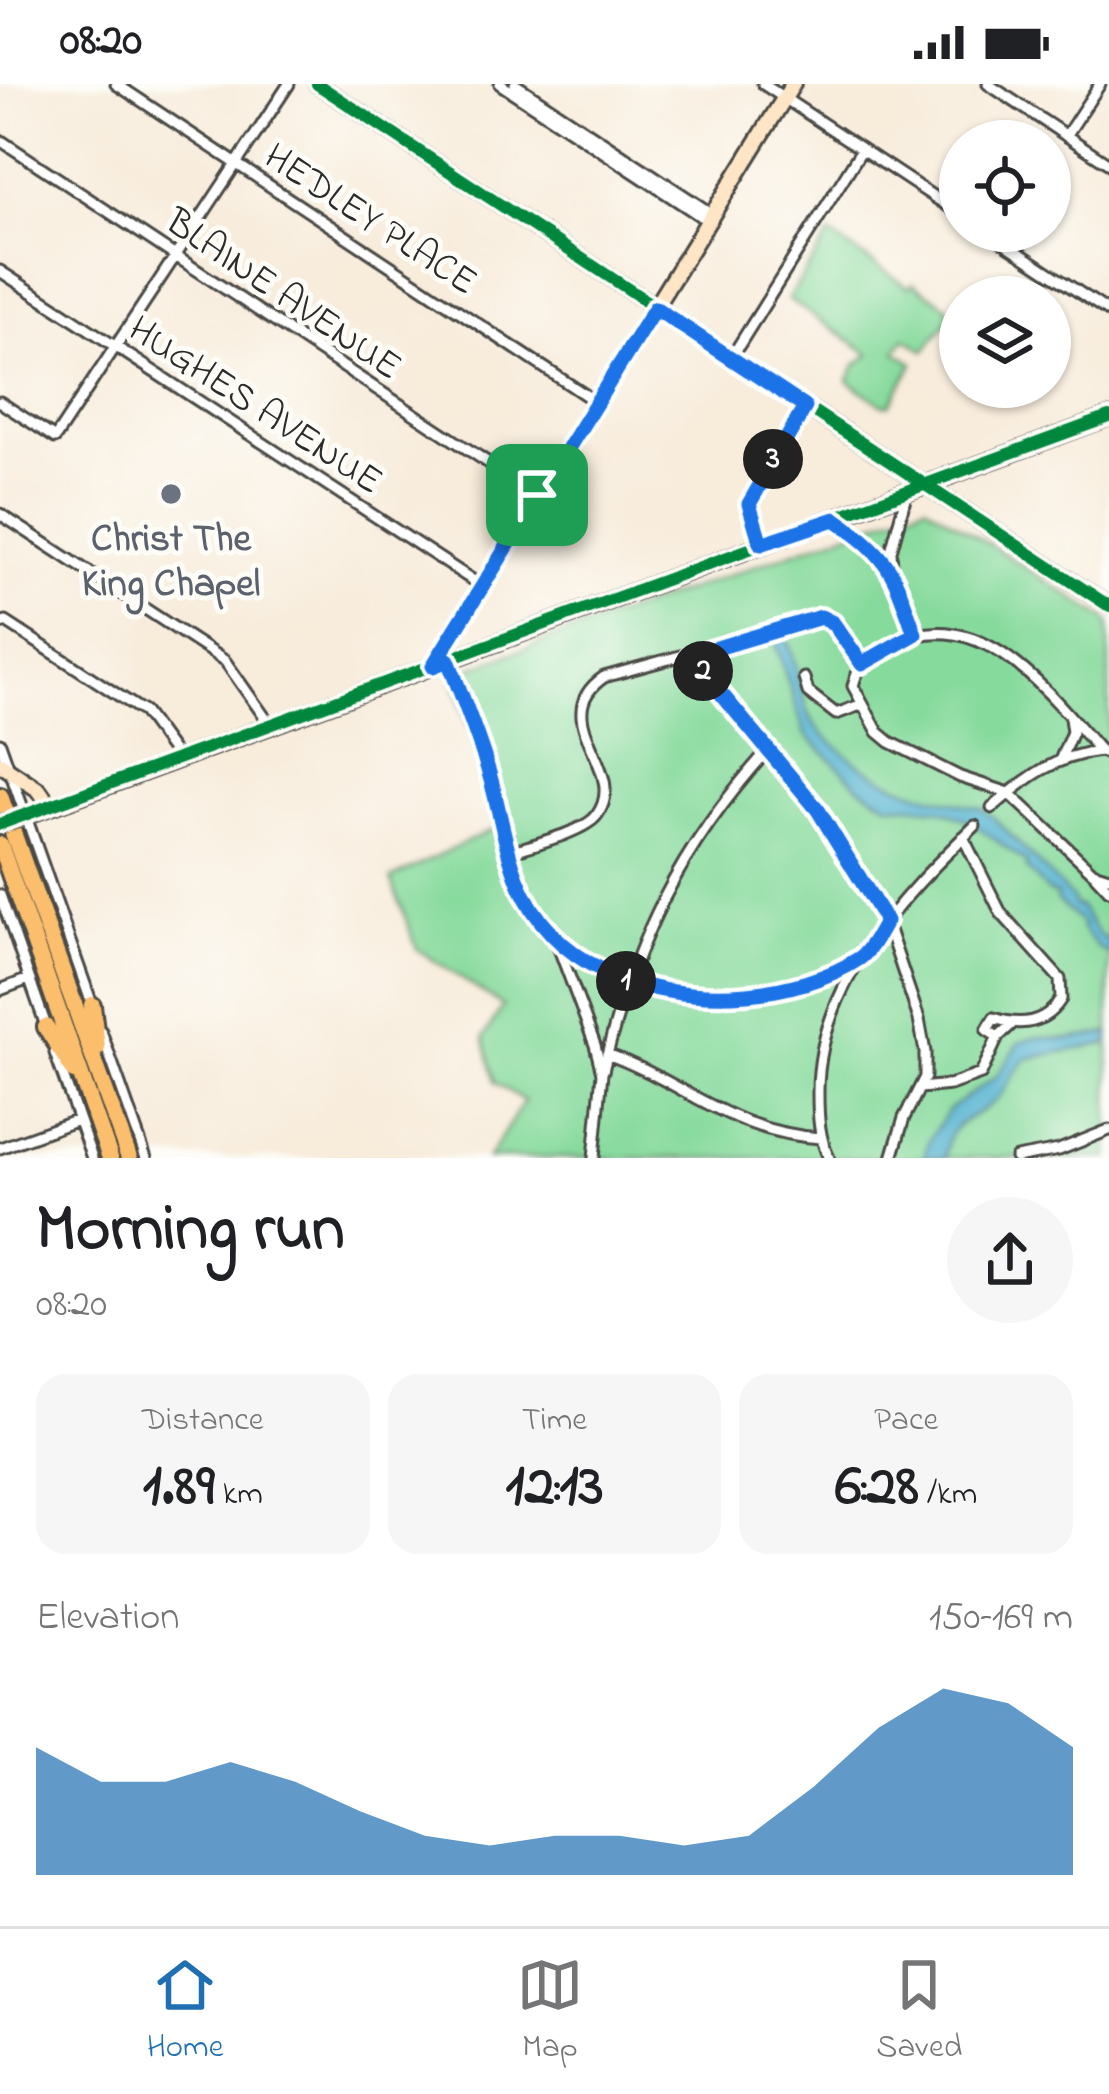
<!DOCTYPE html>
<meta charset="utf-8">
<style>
:root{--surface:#fff;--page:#f6f6f6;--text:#202124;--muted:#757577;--line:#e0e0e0;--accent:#1f6fb2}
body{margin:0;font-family:"Indie Flower",sans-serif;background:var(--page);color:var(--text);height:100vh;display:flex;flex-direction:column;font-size:45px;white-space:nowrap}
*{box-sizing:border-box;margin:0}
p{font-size:39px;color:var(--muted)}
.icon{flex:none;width:66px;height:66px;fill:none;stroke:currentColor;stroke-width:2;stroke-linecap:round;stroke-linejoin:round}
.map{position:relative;height:1074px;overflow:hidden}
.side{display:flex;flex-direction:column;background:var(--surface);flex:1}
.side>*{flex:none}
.tools{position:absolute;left:939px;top:36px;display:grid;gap:24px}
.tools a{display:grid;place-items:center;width:132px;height:132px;border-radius:50%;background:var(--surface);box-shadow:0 3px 9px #0004;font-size:60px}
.pin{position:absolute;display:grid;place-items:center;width:102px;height:102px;color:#fff;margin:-51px;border-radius:24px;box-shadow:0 6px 18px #0006}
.km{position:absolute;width:60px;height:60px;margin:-30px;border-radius:50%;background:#222;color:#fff;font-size:33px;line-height:60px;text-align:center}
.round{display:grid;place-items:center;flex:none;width:126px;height:126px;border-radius:63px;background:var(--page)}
.headline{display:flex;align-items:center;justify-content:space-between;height:204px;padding:0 36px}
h1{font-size:66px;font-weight:800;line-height:90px}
.figures{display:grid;grid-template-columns:repeat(3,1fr);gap:18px;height:204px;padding:12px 36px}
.figures div{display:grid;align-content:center;border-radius:30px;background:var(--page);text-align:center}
.figures b{font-size:60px;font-weight:800}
.figures small{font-size:33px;font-weight:400}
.figures p{font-size:33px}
.chart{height:336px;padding:24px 36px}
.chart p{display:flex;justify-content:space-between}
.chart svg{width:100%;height:216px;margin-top:12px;fill:var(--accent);opacity:.7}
.status{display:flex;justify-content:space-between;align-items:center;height:84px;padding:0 60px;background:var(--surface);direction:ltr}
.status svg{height:33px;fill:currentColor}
.menu{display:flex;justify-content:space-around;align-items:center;height:168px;border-top:3px solid var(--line);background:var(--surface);font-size:33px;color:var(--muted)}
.menu a{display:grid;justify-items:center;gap:6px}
.menu .current{color:var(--accent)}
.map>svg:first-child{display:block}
.green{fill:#86da9c;stroke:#588264;stroke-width:3}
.water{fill:#53b4d2;stroke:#3f707e;stroke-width:3}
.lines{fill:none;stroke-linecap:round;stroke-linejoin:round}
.street-casing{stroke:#4a4845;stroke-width:15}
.secondary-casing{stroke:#4a4845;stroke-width:20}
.primary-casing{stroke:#4a4845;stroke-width:21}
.highway-casing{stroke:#4a4845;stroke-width:22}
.street{stroke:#fff;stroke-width:9}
.secondary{stroke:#fde5c5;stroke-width:14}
.primary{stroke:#fabe6d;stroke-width:15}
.highway{stroke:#fabe6d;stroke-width:16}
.primary-bridge-casing{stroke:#4a4845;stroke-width:21;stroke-linecap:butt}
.primary-bridge{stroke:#fabe6d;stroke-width:15}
.cycleway-casing{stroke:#fdfcf7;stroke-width:20}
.cycleway{stroke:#00873e;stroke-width:12}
.route-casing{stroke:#fff;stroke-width:24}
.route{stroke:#1a73e8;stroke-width:15}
.worship-dot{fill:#6b7280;stroke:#fdfcf7;stroke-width:4.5}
.labels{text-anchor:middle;stroke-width:10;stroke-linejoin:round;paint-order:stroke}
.street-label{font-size:39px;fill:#2b2b2b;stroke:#fdfcf7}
.worship-label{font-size:39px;font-weight:bold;fill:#5b616d;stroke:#fdfcf7}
</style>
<div class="status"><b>08:20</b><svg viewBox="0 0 49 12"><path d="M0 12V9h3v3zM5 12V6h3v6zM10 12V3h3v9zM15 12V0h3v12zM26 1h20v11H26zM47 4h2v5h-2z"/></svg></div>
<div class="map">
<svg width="1109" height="1074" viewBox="0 0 1109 1074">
<rect width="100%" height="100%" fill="#fdfcf7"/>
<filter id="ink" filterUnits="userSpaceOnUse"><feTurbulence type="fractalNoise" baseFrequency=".00833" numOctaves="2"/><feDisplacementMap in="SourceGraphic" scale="24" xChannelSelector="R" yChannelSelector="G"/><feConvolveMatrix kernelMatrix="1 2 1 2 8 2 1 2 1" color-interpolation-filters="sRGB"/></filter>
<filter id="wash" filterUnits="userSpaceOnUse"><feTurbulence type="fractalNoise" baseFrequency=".004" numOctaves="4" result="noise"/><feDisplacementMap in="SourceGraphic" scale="48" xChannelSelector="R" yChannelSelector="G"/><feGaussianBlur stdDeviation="2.7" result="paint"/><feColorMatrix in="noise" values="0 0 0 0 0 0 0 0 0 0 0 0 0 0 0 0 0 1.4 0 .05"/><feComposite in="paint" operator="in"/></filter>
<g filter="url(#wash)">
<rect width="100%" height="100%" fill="#f8ecdb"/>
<!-- green -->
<path class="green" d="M830 151 909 203 913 199 947 222 951 232 925 267 905 254 896 268 914 279 890 320 883 321 848 297 856 281 870 270 788 215Z
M926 420 1109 537V1074H488L524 1017 495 998 484 953 503 922 417 865 391 795 501 741 452 591Z"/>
<!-- water -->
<path class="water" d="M785 551C798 577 799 605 810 632 816 645 825 652 835 661 882 703 920 710 980 724L993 733 1072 814 1075 822H1079L1100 852 1109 856V870L1099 865 1081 844 1083 841 1056 816 1057 811 1048 808 1026 784 1027 779 968 736 940 725 889 720 861 704 805 650 774 554Z
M1109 949V959L1026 975C1014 987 1008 1004 996 1016 971 1038 947 1034 945 1074H924L929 1056 948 1026 997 992 1020 958 1035 953 1068 955Z"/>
</g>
<g filter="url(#ink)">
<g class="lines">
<defs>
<path id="street" d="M116 0 596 318
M500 0 708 137
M515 0 712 130
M763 0 960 130
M988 0 1109 80
M1066 52 1100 0
M0 56 537 411
M986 147 1109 228
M0 187 480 501
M731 274 862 65
M0 318 55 354 289 0
M0 430 225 577 271 642
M834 435C894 476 892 484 915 550
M761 460 749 422 753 407 805 323
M892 484 891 467 907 408
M0 540 6 538 144 628 178 675
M690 572 818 726 886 837 919 935 925 968V993L904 1034 892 1074
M448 576 489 686 525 812 555 854 595 961 602 989 594 1074
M804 594 808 608 836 630 860 621
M0 659 92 920
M1109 671 1100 667C1051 611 981 517 896 559 874 569 858 578 853 602L878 648 890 658 960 693 1009 709 1093 788 1109 793
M1061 674 1072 648 1070 634
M992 724C1026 694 1054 672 1100 667
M963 753 1001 829 1060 895 1061 915C1045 940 1021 943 994 934L987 946 998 953 1012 940
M510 768C531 761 585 748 597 731 631 685 543 635 604 593L821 533 833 539 861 580
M1096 792 1109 806
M0 811 46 942
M558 857C620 904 699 922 777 907 805 902 836 884 862 872
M0 906 29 895
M101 947 146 1074
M55 969 92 1074
M607 970C688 1000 729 1048 821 1054
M603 987C634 857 679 765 768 666
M920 1004 950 1001 981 990 998 953
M0 1064 78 1036
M829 1074C819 1054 818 1032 818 1010 817 900 901 814 975 742
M1016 1074 1059 1066 1109 1046"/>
<path id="secondary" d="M317 0 1109 522
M433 582 793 0
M0 680 39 706 50 722"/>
<path id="primary" d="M19 734 1109 333"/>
<path id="highway" d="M0 712 129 1074
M0 761 110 1074
M92 921 97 964
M46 943 74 987"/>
</defs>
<!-- street casing -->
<use href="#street" class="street-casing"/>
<!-- secondary casing -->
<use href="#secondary" class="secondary-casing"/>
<!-- primary casing -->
<use href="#primary" class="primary-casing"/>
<!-- highway casing -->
<use href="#highway" class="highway-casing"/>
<!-- street -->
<use href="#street" class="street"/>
<!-- secondary -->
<use href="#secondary" class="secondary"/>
<!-- primary -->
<use href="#primary" class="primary"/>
<!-- highway -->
<use href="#highway" class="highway"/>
<defs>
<path id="primary-bridge" d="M0 740 19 734"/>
</defs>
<!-- primary-bridge casing -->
<use href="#primary-bridge" class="primary-bridge-casing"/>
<!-- primary-bridge -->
<use href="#primary-bridge" class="primary-bridge"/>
<defs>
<path id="cycleway" d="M317 0 1109 522
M0 740 1109 333"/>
</defs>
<!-- cycleway casing -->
<use href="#cycleway" class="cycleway-casing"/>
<!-- cycleway -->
<use href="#cycleway" class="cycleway"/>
</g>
</g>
<g class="lines" filter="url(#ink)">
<defs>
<path id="route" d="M655 224 805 323 749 420 761 460 835 435C891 474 893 487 915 550L862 580 833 539 821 533 690 572 818 726 886 837C879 848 871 866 860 874 829 895 783 907 747 910 663 917 567 893 525 812 506 775 501 729 489 689 478 651 462 613 448 576L433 582Z"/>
</defs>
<!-- route casing -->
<use href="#route" class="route-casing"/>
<!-- route -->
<use href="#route" class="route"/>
</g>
<!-- markers -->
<circle class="worship-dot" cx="171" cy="410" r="12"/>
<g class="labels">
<!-- street labels -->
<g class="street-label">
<text transform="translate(372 133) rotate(33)" y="14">HEDLEY PLACE</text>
<text transform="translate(285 208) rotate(34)" y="14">BLAINE AVENUE</text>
<text transform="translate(257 319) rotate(33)" y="14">HUGHES AVENUE</text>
</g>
<!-- worship labels -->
<g class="worship-label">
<text x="171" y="466">Christ The<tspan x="171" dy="45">King Chapel</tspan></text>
</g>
</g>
</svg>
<div class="tools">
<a><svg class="icon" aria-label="locate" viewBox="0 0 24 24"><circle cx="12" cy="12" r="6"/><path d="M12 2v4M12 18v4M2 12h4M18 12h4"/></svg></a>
<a><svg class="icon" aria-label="layers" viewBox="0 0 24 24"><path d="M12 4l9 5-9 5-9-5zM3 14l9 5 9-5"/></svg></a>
</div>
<div class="pin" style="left:537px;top:411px;background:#1e9e55"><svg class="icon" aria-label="arrive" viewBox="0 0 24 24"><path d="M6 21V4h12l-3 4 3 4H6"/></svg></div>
<b class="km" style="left:626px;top:897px">1</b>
<b class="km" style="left:703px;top:587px">2</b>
<b class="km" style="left:773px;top:375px">3</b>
</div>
<section class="side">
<div class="headline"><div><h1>Morning run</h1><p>08:20</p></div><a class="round"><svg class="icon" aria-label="share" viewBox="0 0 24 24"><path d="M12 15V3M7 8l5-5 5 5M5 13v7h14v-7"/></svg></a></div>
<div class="figures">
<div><p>Distance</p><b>1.89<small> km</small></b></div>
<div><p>Time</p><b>12:13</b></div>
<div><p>Pace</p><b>6:28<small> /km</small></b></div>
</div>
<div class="chart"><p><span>Elevation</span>150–169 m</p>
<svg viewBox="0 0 160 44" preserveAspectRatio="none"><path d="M0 44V18L10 25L20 25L30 21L40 25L50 31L60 36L70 38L80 36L90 36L100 38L110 36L120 26L130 14L140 6L150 9L160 18V44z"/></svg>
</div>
</section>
<nav class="menu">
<a class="current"><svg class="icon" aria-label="home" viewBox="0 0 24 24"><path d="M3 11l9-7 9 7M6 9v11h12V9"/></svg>Home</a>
<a><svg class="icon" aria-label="map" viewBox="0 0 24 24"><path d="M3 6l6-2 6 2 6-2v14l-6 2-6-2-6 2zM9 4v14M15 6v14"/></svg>Map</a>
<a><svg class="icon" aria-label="saved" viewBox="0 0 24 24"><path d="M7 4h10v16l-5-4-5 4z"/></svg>Saved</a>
</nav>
